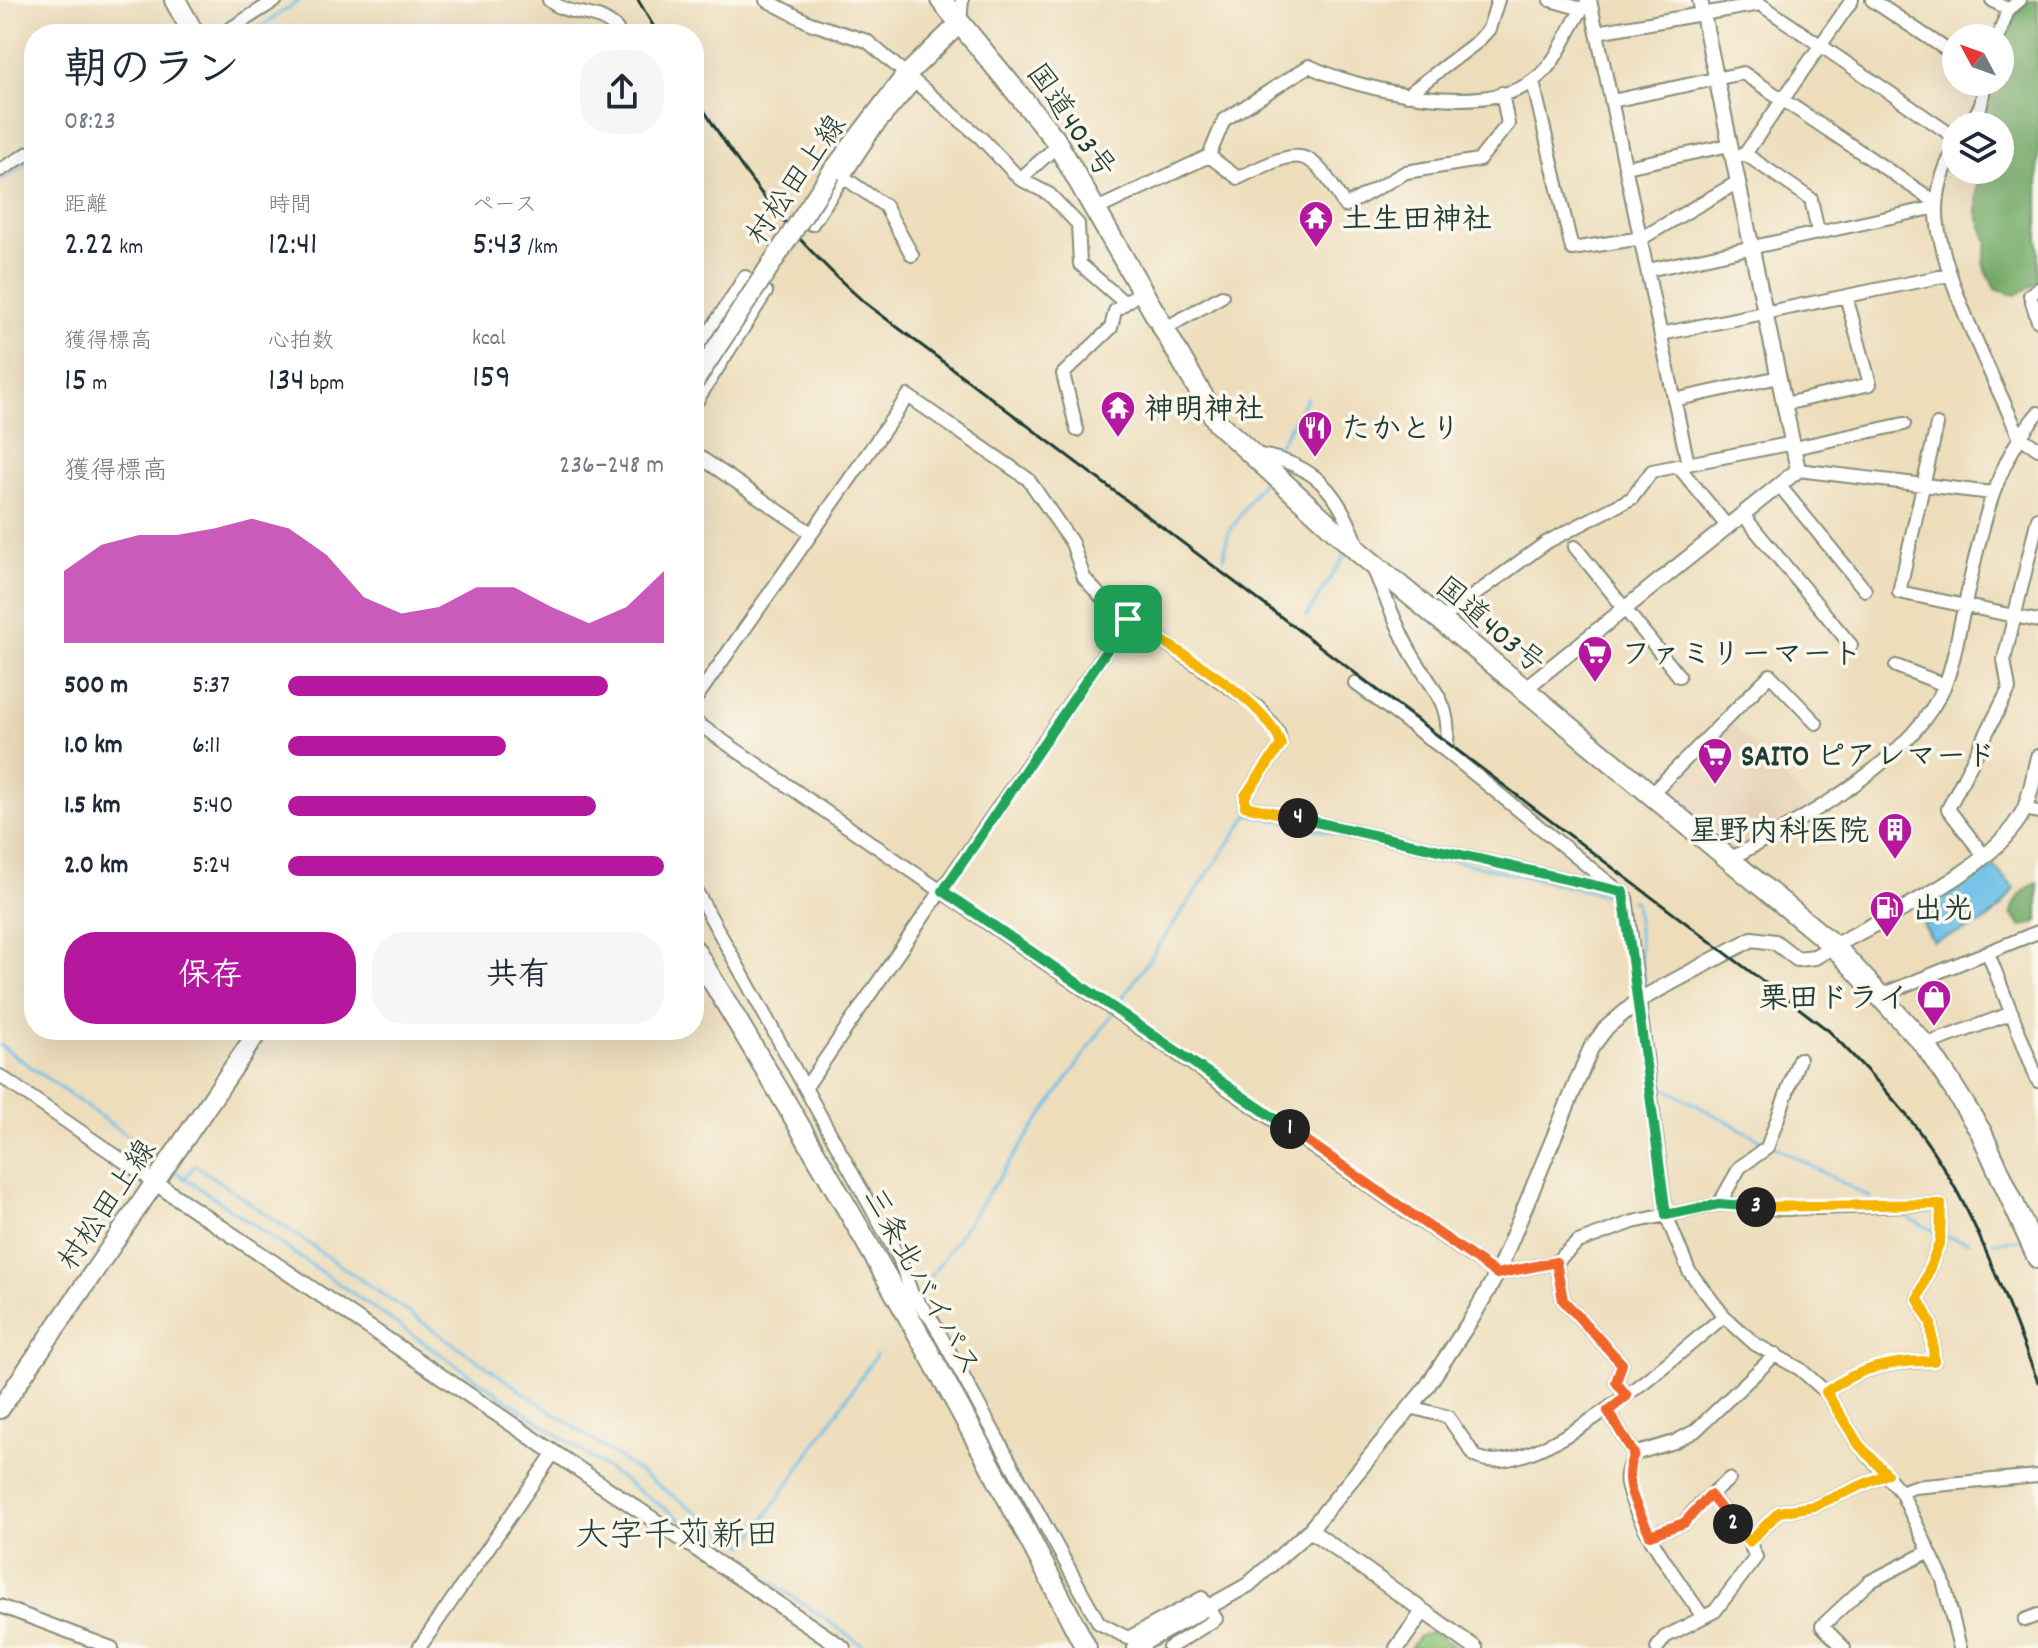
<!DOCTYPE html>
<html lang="ja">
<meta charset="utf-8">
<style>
:root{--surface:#fff;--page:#f6f6f7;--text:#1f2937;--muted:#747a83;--accent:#b5179e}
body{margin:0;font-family:Dekko,"Klee One",sans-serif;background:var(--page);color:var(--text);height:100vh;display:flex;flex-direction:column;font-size:30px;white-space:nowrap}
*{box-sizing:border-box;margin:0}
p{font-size:26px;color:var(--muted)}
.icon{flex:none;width:44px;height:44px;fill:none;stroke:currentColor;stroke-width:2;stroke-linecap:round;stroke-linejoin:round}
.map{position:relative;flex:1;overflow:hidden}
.sheet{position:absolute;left:24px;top:24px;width:680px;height:1016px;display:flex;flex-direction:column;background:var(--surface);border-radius:32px;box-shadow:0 8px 32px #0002}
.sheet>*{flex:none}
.needle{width:52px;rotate:311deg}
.tools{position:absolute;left:1942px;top:24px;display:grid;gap:16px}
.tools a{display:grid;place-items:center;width:72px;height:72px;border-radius:50%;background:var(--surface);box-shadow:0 8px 32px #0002;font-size:40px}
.pin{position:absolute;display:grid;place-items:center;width:68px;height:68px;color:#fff;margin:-34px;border-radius:16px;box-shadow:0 4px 12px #0006}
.km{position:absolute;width:40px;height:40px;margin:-20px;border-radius:50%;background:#222;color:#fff;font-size:22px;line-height:40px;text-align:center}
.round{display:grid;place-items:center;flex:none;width:84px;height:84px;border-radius:32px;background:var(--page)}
.overview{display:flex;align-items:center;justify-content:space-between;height:136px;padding:0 40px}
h1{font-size:44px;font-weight:600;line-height:60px}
.metrics{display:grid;grid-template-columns:repeat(3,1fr);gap:12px;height:136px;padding:8px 40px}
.metrics div{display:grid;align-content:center}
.metrics b{font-size:34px;font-weight:600}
.metrics small{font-size:22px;font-weight:400}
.metrics p{font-size:22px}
.chart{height:224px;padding:16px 40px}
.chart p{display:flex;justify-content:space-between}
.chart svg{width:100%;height:144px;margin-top:8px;fill:var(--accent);opacity:.7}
.button{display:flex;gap:16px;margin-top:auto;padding:16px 40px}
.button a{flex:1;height:92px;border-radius:32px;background:var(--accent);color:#fff;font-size:32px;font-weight:600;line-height:92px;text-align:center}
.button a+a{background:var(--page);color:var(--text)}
ul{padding:0 40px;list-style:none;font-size:26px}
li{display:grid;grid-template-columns:128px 96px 1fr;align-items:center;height:60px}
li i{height:20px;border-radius:10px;background:var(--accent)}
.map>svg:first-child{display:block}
.built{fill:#e6d1b6}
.green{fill:#8fc577;stroke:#578156;stroke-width:2}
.forest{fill:#73aa68;stroke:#49744e;stroke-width:2}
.water{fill:#6cbfe8;stroke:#467e8e;stroke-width:2}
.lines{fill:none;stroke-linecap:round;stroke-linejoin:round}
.stream{stroke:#6cbfe8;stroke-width:3}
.minor-casing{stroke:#868d78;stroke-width:16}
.tertiary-casing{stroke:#868d78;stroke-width:18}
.primary-casing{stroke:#868d78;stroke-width:22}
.trunk-casing{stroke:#868d78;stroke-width:24}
.minor{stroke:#fff;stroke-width:12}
.tertiary{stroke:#fff;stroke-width:14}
.primary{stroke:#fff;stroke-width:18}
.trunk{stroke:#fff;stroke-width:20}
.rail{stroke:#1f3d34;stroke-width:3}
.primary-bridge-casing{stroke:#868d78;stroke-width:22;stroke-linecap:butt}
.primary-bridge{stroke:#fff;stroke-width:18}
.split-1-casing{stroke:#fff;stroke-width:16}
.split-2-casing{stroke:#fff;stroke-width:16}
.split-3-casing{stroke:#fff;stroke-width:16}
.split-4-casing{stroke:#fff;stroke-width:16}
.split-5-casing{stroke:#fff;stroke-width:16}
.split-1{stroke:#22a559;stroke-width:10}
.split-2{stroke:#f0652b;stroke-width:10}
.split-3{stroke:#f5b400;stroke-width:10}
.split-4{stroke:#22a559;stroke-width:10}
.split-5{stroke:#f5b400;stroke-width:10}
.labels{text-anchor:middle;stroke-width:7;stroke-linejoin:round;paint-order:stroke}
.street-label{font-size:30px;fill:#1f3d34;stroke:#fbf7ec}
.poi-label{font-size:30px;font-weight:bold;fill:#1f3d34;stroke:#fbf7ec;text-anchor:start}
.quarter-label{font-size:34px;fill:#1f3d34;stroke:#fbf7ec}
</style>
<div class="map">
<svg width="2038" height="1648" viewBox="0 0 2038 1648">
<rect width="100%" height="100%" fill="#fbf7ec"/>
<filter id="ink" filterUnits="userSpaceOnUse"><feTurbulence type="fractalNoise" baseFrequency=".0125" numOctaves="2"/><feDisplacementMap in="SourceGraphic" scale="16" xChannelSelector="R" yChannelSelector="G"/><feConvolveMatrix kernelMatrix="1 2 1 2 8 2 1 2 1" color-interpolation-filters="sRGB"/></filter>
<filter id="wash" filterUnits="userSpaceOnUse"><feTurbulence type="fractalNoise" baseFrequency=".006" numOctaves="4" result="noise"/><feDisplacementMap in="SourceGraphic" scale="32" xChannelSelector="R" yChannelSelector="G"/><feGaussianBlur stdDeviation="1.8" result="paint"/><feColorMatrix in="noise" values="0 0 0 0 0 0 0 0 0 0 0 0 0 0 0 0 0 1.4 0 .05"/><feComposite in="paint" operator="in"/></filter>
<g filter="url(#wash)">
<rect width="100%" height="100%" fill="#edddbb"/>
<!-- built -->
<path class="built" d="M1727 719 1816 810 1728 860 1655 792Z"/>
<!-- green -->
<path class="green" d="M1433 1632 1457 1648H1410L1419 1636Z"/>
<!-- forest -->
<path class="forest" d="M2029 0H2038V283L2015 295 1995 289 1983 264 1988 242 1977 214V170H2000V126H1973L1991 82H2000C2000 48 2004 24 2029 0Z
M2038 882V921L2022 927 2011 914C2016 898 2023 889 2038 882Z"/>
<!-- water -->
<path class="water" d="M1994 867 2014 888C1993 926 1971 928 1933 941L1917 913Z"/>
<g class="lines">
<!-- stream -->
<path class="stream" d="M250 34 300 0
M0 180 34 160
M1276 450 1307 398
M1328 500 1339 521
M1224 557 1228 534 1263 480
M1306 617 1346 553
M1631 900 1635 902 1645 992
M1646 1000 1653 1060
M1117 1006 1249 814 1619 898
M0 1045 163 1161
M1655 1080V1083L1765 1142
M1772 1145 1871 1198
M172 1169 867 1648
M184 1179 195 1165 746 1546 876 1355
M1895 1211 1938 1233
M1945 1236 1968 1242
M1993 1242 2020 1240
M922 1289 1113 1013"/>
</g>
</g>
<g filter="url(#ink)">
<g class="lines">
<defs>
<path id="minor" d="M549 0C572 19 594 7 617 29
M766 0 810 23 867 41 981 138 1020 179 1049 194 1078 224 1080 264 1125 303
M1550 0 1582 9
M1590 0 1688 464
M1872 0 1956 56
M1992 0 2008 10
M960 23 962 0
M1597 32 1760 4 1956 138
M222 34 276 0
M1998 38 2008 10 2020 0
M1533 82 1572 249 1642 238 1738 182
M1407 95 1477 42 1489 29 1498 0
M1612 101 1743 73 1937 203
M1969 126 1981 105 1985 82
M1956 148C1945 164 1938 186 1937 206 1934 263 1995 380 2019 436L2038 449
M1745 154 1811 199 1818 232
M1209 156 1238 178C1301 148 1308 143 1345 206L1406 172 1479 160 1508 124 1502 93
M1732 157 1745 154 1852 0
M1626 167 1730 145
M0 170 34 150
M842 176 885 206 912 255
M1020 179 1058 145
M1097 209 1209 156 1224 120 1309 66C1360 91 1485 118 1534 80 1561 61 1568 24 1589 0
M812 224 874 130 914 83
M1648 270 1937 207
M2038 289 2030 295 2038 321
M1164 329 1222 296
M1661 334 1949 275
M694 356 745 277 766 292 694 405
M1674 400 1779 377
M1785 404 1870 384 1846 296
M1937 425 1899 592 2038 621
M1077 430 1063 374 1111 328 1115 311 1141 291
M1794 448 1904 424
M694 453 811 533
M1254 454C1314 463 1338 490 1358 546
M1678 466 1727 526
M1798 470 1992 493
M1779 485 1865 590
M1742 514 1851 645
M1575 547 1679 676
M1373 568C1385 595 1395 623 1409 649 1430 688 1454 701 1446 751L1626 897 1666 1215 1689 1271 1724 1316 1755 1344 1800 1369 1826 1392 1859 1445 1901 1492 1943 1580 1960 1648
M1440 620 1547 542 1632 498 1652 471 1793 443
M1896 666 1945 685
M1355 683 1446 751
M694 701 908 396 1028 479 1072 543 1084 578 1103 599 1260 709 1278 732 1281 745 1245 796V806L1623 892
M694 721 1497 1274 1556 1262 1578 1242 1633 1222 1719 1204 1782 1209 1941 1204 1940 1241 1918 1299 1931 1323 1934 1361C1894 1361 1859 1367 1826 1392
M1649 796 1770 675 1816 723
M2025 809 2038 812
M1985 857 1948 809 2009 689 2004 660 2038 518
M1728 860C1800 820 1908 765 1944 687 1953 667 1956 644 1961 622 1978 549 1988 472 2038 413
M694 887 899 1258 912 1294 932 1320 1099 1623 1128 1638 1202 1598 1216 1619 1169 1648
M1988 953 2038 1081
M1881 995 2038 932
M1925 1045 2012 1013
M0 1076 154 1182
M806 1087 1128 619
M1719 1204 1740 1167 1767 1148 1799 1059
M1556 1262 1563 1300 1622 1364 1616 1382 1627 1396
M1411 1407 1448 1417 1475 1456C1531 1487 1681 1352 1724 1316
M1608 1411 1634 1454
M1901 1492 1914 1487 2038 1476
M1710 1495 1749 1542
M1650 1535 1684 1523 1700 1504 1729 1479
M0 1606 112 1648
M1703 1617C1680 1583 1636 1525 1627 1484 1625 1473 1630 1464 1634 1454L1674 1442 1695 1431 1776 1354
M2025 1620 2038 1615
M419 1648 553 1454
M1657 1648 1665 1637 1715 1611 1756 1557 1749 1542 1779 1512 1814 1506 1887 1474
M1844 1648 1822 1626 1869 1582 1928 1552"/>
<path id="tertiary" d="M1523 690 1798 470 1700 0
M154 1182 843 1648
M1310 1530 1475 1648
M1135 1648 1248 1585 1310 1530 1426 1388 1472 1318 1497 1274 1591 1048 1606 1028 1639 1000 1752 939 1775 942 1797 959 1815 957C1877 919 1991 875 2024 810 2031 795 2034 773 2038 757
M1397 1648 1422 1613"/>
<path id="primary" d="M831 173 905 76 960 23
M0 1409 259 1030"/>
<path id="trunk" d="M175 0 194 34
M941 0 1054 138 1218 423 1360 553 1834 946 1925 1045 1946 1076 1981 1132 2038 1258
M694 950C833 1178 965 1410 1086 1648"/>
</defs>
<!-- minor casing -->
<use href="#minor" class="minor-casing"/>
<!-- tertiary casing -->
<use href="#tertiary" class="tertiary-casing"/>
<!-- primary casing -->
<use href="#primary" class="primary-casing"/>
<!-- trunk casing -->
<use href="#trunk" class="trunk-casing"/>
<!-- minor -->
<use href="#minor" class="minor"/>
<!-- tertiary -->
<use href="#tertiary" class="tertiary"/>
<!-- primary -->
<use href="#primary" class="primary"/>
<!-- trunk -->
<use href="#trunk" class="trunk"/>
<!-- rail -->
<path class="rail" d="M638 0 658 34
M694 94C745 178 790 236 864 302L1829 1031C1856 1059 1884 1087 1908 1117 1970 1193 2002 1291 2038 1382"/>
<defs>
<path id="primary-bridge" d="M694 382 831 173"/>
</defs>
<!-- primary-bridge casing -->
<use href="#primary-bridge" class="primary-bridge-casing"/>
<!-- primary-bridge -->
<use href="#primary-bridge" class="primary-bridge"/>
</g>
</g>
<g class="lines" filter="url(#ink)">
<defs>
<path id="split-1" d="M1128 619 943 891 1290 1129"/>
<path id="split-2" d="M1290 1129 1497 1274 1556 1262 1563 1300 1622 1364 1616 1382 1627 1396 1608 1411 1634 1454C1620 1484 1638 1507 1650 1535L1684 1523 1710 1495 1733 1524"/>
<path id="split-3" d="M1733 1524 1749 1542 1779 1512 1814 1506 1887 1474 1859 1445 1826 1392C1859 1367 1894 1360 1934 1361L1931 1323 1918 1299 1940 1241 1941 1204 1756 1207"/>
<path id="split-4" d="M1298 818 1623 892 1666 1215 1719 1204 1756 1207"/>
<path id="split-5" d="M1128 619C1168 646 1269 700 1281 745L1245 796V806L1298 818"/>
</defs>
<!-- split-1 casing -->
<use href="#split-1" class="split-1-casing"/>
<!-- split-2 casing -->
<use href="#split-2" class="split-2-casing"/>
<!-- split-3 casing -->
<use href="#split-3" class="split-3-casing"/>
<!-- split-4 casing -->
<use href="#split-4" class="split-4-casing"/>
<!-- split-5 casing -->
<use href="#split-5" class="split-5-casing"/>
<!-- split-1 -->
<use href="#split-1" class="split-1"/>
<!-- split-2 -->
<use href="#split-2" class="split-2"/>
<!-- split-3 -->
<use href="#split-3" class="split-3"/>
<!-- split-4 -->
<use href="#split-4" class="split-4"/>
<!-- split-5 -->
<use href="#split-5" class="split-5"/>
</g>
<!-- icons -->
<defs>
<symbol id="temple-pin" viewBox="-11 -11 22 30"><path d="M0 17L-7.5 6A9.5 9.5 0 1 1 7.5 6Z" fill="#b5179e" stroke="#fbf7ec"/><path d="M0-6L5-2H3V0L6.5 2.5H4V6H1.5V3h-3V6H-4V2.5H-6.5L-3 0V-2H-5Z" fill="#fff"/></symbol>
<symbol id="restaurant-pin" viewBox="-11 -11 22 30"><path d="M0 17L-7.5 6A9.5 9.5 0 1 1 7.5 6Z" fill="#b5179e" stroke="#fbf7ec"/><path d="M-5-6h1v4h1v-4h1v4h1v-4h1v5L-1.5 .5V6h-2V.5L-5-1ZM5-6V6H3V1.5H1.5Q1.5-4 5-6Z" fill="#fff"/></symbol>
<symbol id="supermarket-pin" viewBox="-11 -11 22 30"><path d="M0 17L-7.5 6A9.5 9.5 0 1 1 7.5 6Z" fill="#b5179e" stroke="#fbf7ec"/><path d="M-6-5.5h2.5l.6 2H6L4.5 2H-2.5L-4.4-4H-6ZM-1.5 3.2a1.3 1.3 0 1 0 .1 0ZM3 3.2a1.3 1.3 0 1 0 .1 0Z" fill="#fff"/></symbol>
<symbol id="building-pin" viewBox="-11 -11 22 30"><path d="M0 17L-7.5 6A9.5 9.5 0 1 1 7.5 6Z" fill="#b5179e" stroke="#fbf7ec"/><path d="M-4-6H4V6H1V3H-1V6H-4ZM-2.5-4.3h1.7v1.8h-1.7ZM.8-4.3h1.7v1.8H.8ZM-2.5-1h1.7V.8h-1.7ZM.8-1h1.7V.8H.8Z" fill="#fff"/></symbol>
<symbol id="fuel-pin" viewBox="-11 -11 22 30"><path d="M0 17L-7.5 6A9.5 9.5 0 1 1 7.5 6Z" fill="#b5179e" stroke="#fbf7ec"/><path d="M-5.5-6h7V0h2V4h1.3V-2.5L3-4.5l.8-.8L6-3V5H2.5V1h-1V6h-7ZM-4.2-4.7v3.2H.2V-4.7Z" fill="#fff"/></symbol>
<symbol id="shop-pin" viewBox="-11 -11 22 30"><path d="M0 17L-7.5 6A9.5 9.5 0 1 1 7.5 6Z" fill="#b5179e" stroke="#fbf7ec"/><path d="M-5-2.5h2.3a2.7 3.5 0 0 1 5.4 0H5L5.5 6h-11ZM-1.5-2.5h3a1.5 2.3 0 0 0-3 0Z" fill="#fff"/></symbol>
</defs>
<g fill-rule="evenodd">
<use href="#temple-pin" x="1296" y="198" width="40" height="54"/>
<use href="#temple-pin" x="1098" y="388" width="40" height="54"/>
<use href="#restaurant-pin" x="1295" y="408" width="40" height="54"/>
<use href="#supermarket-pin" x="1575" y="633" width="40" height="54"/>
<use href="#supermarket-pin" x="1695" y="735" width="40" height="54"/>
<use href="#building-pin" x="1875" y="810" width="40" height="54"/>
<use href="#fuel-pin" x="1867" y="888" width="40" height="54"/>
<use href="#shop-pin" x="1914" y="977" width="40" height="54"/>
</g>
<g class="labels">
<!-- street labels -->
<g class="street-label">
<text transform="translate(1072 120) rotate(55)" y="10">国道403号</text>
<text transform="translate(795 179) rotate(-55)" y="10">村松田上線</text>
<text transform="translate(1491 624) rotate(40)" y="10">国道403号</text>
<text transform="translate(106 1204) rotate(-56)" y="10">村松田上線</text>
<text transform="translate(923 1281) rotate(61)" y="10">三条北バイパス</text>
</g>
<!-- poi labels -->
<g class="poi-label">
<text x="1342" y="228">土生田神社</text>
<text x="1144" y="418">神明神社</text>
<text x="1341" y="438">たかとり</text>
<text x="1621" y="663">ファミリーマート</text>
<text x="1741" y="765">SAITO ピアレマード</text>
<text x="1869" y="840" text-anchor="end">星野内科医院</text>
<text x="1913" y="918">出光</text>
<text x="1908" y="1007" text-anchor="end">栗田ドライ</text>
</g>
<!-- quarter labels -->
<g class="quarter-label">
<text x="677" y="1545">大字千苅新田</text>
</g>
</g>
</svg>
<div class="tools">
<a><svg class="needle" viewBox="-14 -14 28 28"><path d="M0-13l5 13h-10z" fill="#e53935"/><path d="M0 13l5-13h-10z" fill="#747a83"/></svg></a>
<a><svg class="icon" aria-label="layers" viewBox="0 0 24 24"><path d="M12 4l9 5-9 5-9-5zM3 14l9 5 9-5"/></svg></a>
</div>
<div class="pin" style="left:1128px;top:619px;background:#1e9e55"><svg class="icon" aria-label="arrive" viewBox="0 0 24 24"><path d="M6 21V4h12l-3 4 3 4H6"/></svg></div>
<b class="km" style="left:1290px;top:1129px">1</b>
<b class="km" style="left:1733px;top:1524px">2</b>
<b class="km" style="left:1756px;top:1207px">3</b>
<b class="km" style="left:1298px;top:818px">4</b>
<section class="sheet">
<div class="overview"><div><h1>朝のラン</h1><p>08:23</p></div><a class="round"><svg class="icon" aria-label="share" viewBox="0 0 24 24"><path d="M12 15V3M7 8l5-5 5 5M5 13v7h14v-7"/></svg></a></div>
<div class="metrics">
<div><p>距離</p><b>2.22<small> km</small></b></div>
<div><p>時間</p><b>12:41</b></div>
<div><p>ペース</p><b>5:43<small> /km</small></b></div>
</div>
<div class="metrics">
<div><p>獲得標高</p><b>15<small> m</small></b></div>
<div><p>心拍数</p><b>134<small> bpm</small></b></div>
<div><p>kcal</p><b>159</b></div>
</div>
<div class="chart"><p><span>獲得標高</span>236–248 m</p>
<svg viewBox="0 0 160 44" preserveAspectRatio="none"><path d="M0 44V22L10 14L20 11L30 11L40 9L50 6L60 9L70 17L80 30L90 35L100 33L110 27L120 27L130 33L140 38L150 33L160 22V44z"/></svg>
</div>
<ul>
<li><b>500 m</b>5:37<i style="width:85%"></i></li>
<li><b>1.0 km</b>6:11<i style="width:58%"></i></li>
<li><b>1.5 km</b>5:40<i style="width:82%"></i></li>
<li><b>2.0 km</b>5:24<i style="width:100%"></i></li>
</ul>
<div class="button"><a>保存</a><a>共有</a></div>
</section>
</div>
